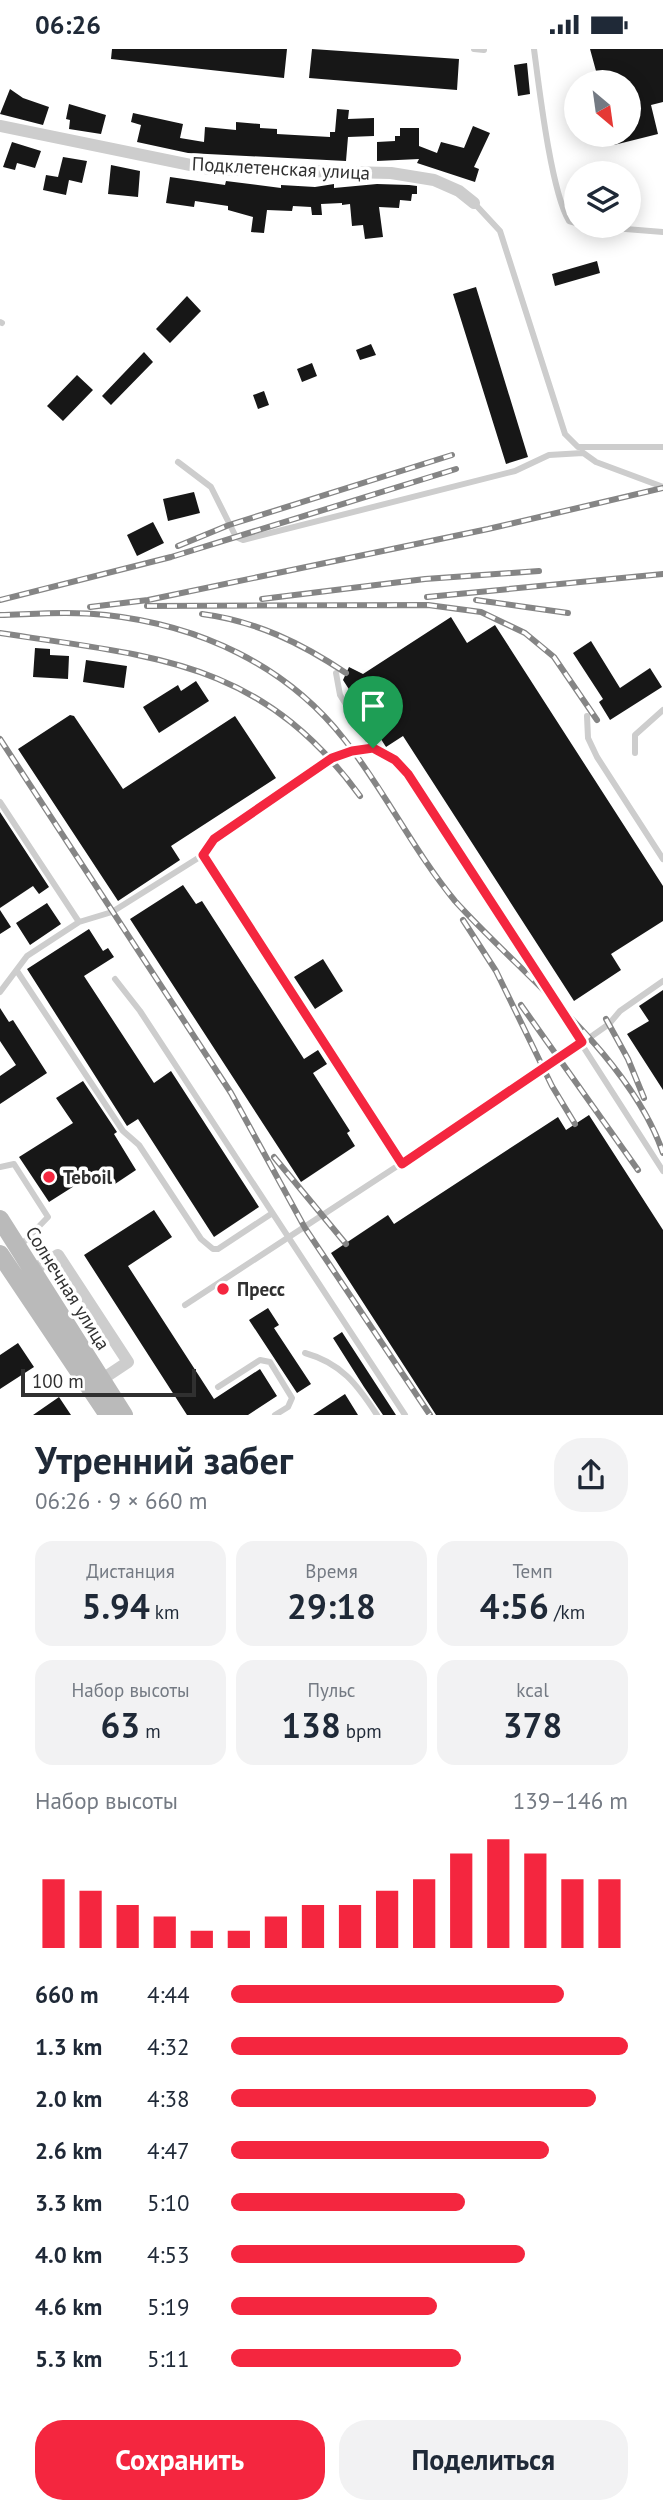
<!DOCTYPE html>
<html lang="ru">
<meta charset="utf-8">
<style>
:root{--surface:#fff;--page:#f2f2f3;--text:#1f2937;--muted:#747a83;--accent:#f4263f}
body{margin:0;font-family:"PT Sans",sans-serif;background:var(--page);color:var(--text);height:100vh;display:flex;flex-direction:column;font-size:26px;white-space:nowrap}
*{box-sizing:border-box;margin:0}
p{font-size:23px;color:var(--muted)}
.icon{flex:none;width:38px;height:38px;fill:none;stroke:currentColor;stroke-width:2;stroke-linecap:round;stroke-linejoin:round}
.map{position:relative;height:1366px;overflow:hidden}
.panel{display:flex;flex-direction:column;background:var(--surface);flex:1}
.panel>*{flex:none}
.needle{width:46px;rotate:151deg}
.buttons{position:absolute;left:564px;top:21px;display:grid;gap:14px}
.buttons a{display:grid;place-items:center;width:77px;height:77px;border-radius:50%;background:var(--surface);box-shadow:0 4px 18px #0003;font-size:35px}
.scale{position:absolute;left:21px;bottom:18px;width:175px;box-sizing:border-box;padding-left:7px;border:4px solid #303030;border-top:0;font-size:19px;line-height:24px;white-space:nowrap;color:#303030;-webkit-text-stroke:5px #fff;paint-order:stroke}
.pin{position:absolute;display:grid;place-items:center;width:60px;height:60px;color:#fff;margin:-72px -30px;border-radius:50% 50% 50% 0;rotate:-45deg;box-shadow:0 0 7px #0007}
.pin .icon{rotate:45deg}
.round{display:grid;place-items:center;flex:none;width:74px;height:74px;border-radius:28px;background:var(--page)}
.summary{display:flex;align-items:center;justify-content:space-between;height:119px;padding:0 35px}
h1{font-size:38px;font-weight:600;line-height:52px}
.metrics{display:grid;grid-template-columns:repeat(3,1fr);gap:10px;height:119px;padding:7px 35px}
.metrics div{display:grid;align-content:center;border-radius:18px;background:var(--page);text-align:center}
.metrics b{font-size:35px;font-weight:600}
.metrics small{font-size:19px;font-weight:400}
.metrics p{font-size:19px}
.chart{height:196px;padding:14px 35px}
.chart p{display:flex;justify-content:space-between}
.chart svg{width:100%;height:126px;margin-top:7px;stroke:var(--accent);stroke-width:6}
.action{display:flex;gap:14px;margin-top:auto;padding:14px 35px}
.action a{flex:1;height:80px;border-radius:28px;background:var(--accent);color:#fff;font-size:28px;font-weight:600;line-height:80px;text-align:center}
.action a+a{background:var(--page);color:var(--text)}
ul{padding:0 35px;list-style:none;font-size:23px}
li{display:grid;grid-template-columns:112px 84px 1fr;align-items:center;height:52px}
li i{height:18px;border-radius:9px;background:var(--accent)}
.status{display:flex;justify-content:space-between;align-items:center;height:49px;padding:0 35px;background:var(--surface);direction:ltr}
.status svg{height:19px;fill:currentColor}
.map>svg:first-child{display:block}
.building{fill:#171717}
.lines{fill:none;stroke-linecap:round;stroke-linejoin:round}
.lane{stroke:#cdcdcd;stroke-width:6}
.street{stroke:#cdcdcd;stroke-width:12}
.secondary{stroke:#bababa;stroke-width:18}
.rail-casing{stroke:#858585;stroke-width:6}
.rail{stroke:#fff;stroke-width:3.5;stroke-dasharray:10;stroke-linecap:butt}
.route-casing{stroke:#fff;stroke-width:14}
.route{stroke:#f4263f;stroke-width:9}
.poi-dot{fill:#f4263f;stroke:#fff;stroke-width:2.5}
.labels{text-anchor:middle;stroke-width:7;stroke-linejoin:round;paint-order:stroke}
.street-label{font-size:19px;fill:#303030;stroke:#fff}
.poi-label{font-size:19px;font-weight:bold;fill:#303030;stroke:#fff;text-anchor:start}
</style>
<div class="status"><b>06:26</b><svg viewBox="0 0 49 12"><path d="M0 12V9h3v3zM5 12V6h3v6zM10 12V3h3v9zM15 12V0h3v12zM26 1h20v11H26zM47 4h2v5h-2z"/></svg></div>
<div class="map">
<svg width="663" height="1366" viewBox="0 0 663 1366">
<rect width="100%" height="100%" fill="#fff"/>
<!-- building -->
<path class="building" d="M112 0H287L284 29 111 10Z
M312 0 459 10 457 41 309 29Z
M590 0H663V53L651 56 658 85 614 96 612 86H628V33H599Z
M527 14 530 45 518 47 514 16Z
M10 40 23 49 49 58 43 76 0 65Z
M69 55 106 66 101 85 69 80 70 71 66 70Z
M337 60 349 61 348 70 374 69V87L348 88 346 112 188 104 137 93 141 76 131 73 133 64 183 75 180 89 204 93 205 78 236 81V73L260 75V79L277 80V85L330 88V83H335Z
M473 77 490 84 474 118 479 120 475 133 417 114 419 110 377 112V93L395 92V87H400V79H419V97L437 104 441 93 464 99Z
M12 93 41 102 35 119 17 114 15 121 3 118Z
M63 108 87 112 82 134 69 131 66 146 43 141 46 126 58 128Z
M111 116 140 122 138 148 108 145Z
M170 128 225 136 226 132 281 139V136L315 138 334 135V139L377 135 409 136 417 137V145H412L411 152 400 151 399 159 379 158 383 188 365 190 363 176 352 177 350 155 342 156V154L321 155 322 166H312L311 158 293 157 292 162 267 161 264 184 251 183 253 168 228 161V157L195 152 194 158 166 154Z
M597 212 600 224 555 237 552 225Z
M476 238 528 408 506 415 453 245Z
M187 247 201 262 170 294 156 280Z
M371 295 376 306 360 311 356 301Z
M144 303 153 313 111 356 102 347Z
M312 314 317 327 302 333 297 320Z
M77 326 93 341 63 372 47 357Z
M264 342 269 356 258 360 253 346Z
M194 443 200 464 168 472 163 450Z
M153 473 164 494 137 507 127 486Z
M451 568 467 594 495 576 663 837V872L611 905 621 921 574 952 403 687 386 698 343 631 349 618 363 625Z
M591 592 620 639 650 619 662 638 610 671 599 653 603 650 573 604Z
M35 599 50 600V606L69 607 68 630 33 628Z
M86 611 127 617 124 639 83 633Z
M196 632 209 652 159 684 143 658 178 636 181 642Z
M70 666 74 667 123 740 235 667 276 729 171 797 180 811 118 852 18 700Z
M0 763 49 838 39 845 33 837 0 859Z
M183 836 196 855 202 852 304 1010 318 1001 327 1015 313 1024 350 1082 347 1084 355 1097 301 1133 130 870Z
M47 854 61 875 30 896 16 874Z
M0 861 11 878 0 885Z
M89 880 103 902 108 899 114 908 84 927 154 1034 171 1022 259 1158 214 1188 138 1070 127 1077 27 920Z
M323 910 343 942 315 960 294 928Z
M663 941V1041L627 985 649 972 639 957Z
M0 959 9 973 13 971 47 1024 0 1055V1027L16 1016 0 992Z
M83 1032 117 1083 114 1085 136 1121 112 1137 101 1120 49 1153 19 1108 73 1074 56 1049Z
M589 1066 663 1181V1366H436L331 1204 388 1166 394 1175 558 1068 566 1081Z
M154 1161 172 1188 128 1217 214 1350 260 1320 277 1347 248 1366H187L84 1206Z
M268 1259 279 1276 274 1279 311 1335 297 1344 249 1271Z
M342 1283 396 1366H383L364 1338 333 1289Z
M18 1294 34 1318 0 1340V1306Z
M345 1345 358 1366H313Z
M59 1348 71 1366H33Z"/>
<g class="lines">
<!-- lane -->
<path class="lane" d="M474 0 484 1
M534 0C539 38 551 142 569 172L576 174
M474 154 500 182 565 385 578 398H663
M588 177 663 183
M0 273 2 274
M582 403 596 413 663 438
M178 413 211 438 236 488 243 491 515 422 549 406 583 404
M336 624 340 646 373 699
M587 667 588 689 597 708 663 810
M635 704V686L663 661
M0 753 79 873
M203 806 402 1115
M17 922 123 1082 139 1096 201 1190 213 1200H218L271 1165
M115 930 140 962 405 1366
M0 943 27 907 79 873 112 863 203 806 214 790 332 709C366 696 383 696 408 725L663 1122
M0 1118 14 1115 48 1168 20 1197
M185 1256 544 1021 609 975 620 962 663 932
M305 1304C341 1314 357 1335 377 1366
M218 1338 260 1311 270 1313 292 1349 288 1358 275 1366"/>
<!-- street -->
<path class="street" d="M0 77 210 120 391 124 434 131 459 142 474 154
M33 1221 58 1206 128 1313 101 1331"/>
<!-- secondary -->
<path class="secondary" d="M0 1170 124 1366
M0 1205 108 1366"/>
<defs>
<path id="rail" d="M178 497 229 476 452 406
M427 548 663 525
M262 550 425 530 539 522
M0 551 171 508 456 420
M476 551 568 564
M147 557 428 556 481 563 525 584 554 608 597 671
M90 558 148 551 488 480 663 439
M202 565C256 572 301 594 346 624
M0 566C35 565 71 562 106 566 199 576 286 616 344 690 385 742 413 801 455 852 523 927 630 1008 663 1104
M0 584C154 608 260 610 360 747
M0 690 231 1044 305 1179 430 1366
M463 871 496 922 552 1037 575 1075
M521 956 638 1121
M606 970 628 1010 644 1049
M274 1108 346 1195"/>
</defs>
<!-- rail casing -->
<use href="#rail" class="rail-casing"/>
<!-- rail -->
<use href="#rail" class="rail"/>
</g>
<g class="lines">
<defs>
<path id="route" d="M373 699 395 711 408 725 582 993 402 1115 203 806 214 790 332 709 352 702Z"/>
</defs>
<!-- route casing -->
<use href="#route" class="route-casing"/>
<!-- route -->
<use href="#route" class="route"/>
</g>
<!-- markers -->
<g class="poi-dot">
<circle cx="49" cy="1128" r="7"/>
<circle cx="223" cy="1240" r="7"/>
</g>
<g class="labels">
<!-- street labels -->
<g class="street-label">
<text transform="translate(281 119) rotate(3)" y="7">Подклетенская улица</text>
<text transform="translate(68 1239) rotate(58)" y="7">Солнечная улица</text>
</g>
<!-- poi labels -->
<g class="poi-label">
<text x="63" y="1135">Teboil</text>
<text x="237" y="1247">Пресс</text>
</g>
</g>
</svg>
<div class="buttons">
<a><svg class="needle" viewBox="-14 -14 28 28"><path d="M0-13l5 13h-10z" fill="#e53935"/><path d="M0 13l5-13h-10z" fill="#747a83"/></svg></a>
<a><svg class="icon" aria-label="layers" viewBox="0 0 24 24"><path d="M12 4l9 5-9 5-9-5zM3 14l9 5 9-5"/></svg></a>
</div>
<div class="scale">100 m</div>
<div class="pin" style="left:373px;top:699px;background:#1e9e55"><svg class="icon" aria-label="arrive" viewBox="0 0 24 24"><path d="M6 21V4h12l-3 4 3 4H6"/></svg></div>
</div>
<section class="panel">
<div class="summary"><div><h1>Утренний забег</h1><p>06:26 · 9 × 660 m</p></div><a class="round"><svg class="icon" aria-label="share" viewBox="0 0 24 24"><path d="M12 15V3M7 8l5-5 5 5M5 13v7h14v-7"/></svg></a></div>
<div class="metrics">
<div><p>Дистанция</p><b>5.94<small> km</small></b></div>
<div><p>Время</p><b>29:18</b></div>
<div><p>Темп</p><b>4:56<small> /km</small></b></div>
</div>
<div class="metrics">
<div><p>Набор высоты</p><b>63<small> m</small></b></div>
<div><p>Пульс</p><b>138<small> bpm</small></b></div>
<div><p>kcal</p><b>378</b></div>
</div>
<div class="chart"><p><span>Набор высоты</span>139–146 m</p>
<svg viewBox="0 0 160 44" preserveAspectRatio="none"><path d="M5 44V20M15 44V24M25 44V29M35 44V33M45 44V38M55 44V38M65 44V33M75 44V29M85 44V29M95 44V24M105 44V20M115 44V11M125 44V6M135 44V11M145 44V20M155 44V20"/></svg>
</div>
<ul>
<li><b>660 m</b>4:44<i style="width:84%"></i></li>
<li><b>1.3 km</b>4:32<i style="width:100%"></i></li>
<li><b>2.0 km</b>4:38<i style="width:92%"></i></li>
<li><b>2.6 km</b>4:47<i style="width:80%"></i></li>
<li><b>3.3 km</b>5:10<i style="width:59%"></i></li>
<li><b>4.0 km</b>4:53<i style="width:74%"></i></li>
<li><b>4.6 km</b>5:19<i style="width:52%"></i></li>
<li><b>5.3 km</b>5:11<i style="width:58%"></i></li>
</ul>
<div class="action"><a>Сохранить</a><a>Поделиться</a></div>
</section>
